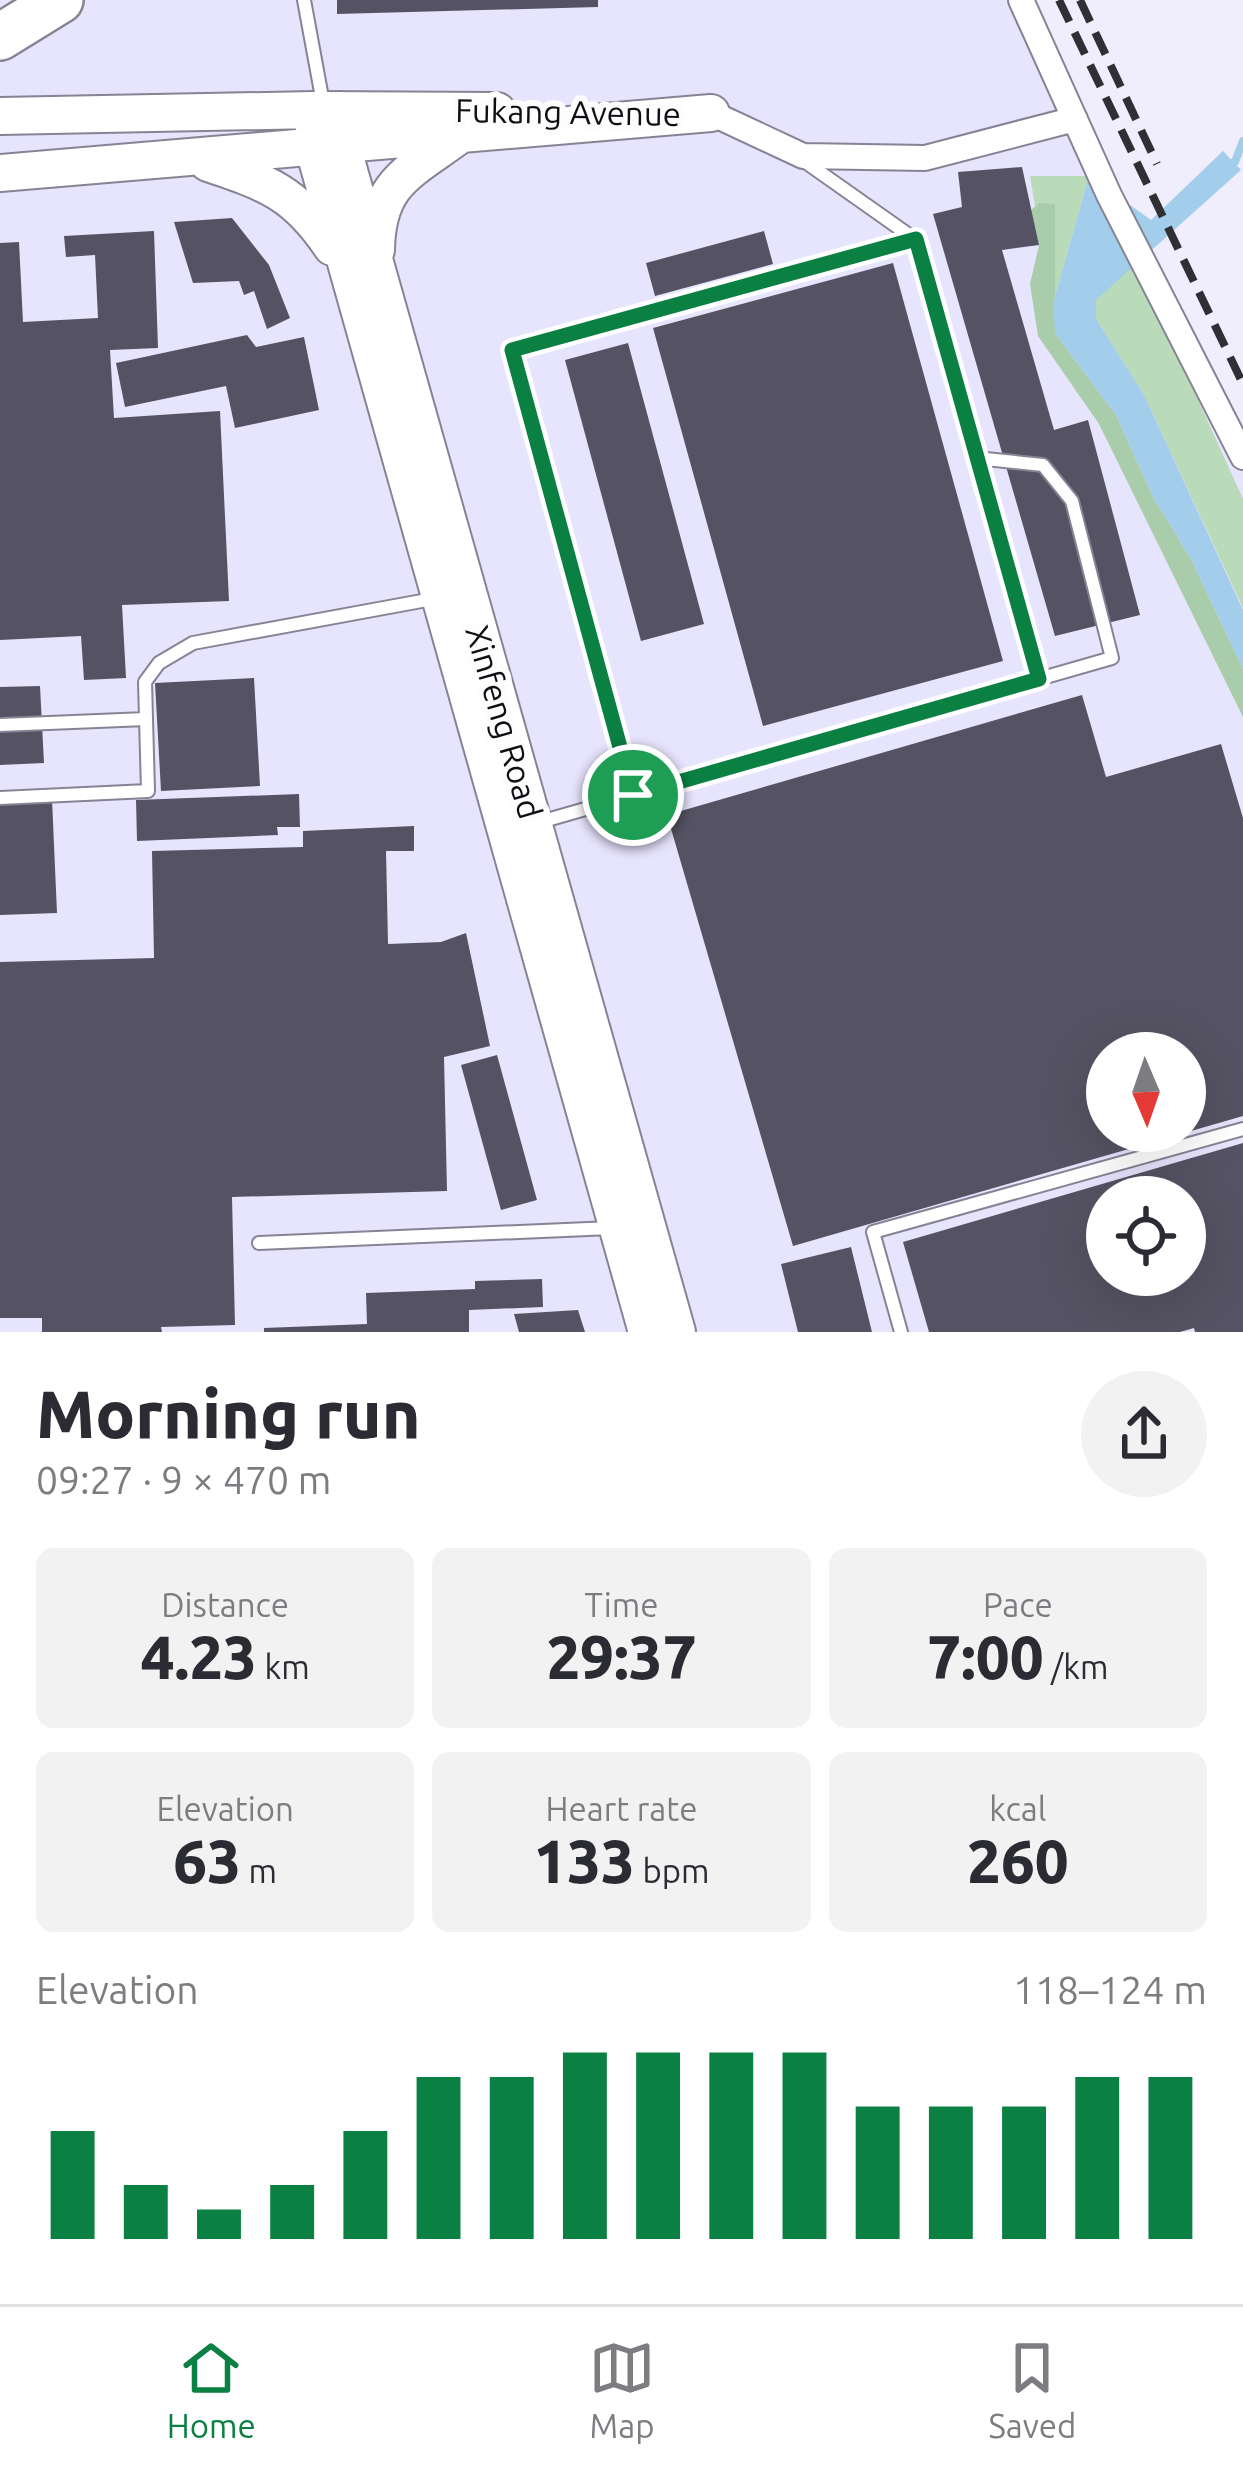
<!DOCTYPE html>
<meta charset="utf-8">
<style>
:root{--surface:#fff;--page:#f2f2f3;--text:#2b2b33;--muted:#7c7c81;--line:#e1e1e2;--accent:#0b8043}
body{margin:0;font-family:Ubuntu,sans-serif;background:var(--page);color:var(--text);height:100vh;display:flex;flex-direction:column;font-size:45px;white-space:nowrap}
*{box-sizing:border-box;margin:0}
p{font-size:39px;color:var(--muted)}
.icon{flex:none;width:66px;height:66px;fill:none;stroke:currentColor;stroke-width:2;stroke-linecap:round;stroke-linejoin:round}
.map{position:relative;height:1332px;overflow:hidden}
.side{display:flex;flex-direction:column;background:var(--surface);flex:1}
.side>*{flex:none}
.needle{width:78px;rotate:178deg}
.tools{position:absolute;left:1086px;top:1032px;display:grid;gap:24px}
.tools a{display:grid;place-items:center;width:120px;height:120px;border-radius:50%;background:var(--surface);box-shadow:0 12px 48px #0002;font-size:60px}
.pin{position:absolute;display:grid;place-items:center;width:102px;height:102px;color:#fff;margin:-51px;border:6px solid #fff;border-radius:50%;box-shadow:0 3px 12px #0007}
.round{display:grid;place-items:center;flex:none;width:126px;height:126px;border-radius:63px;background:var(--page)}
.headline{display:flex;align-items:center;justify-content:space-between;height:204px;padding:0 36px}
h1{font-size:66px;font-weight:800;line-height:90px}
.stats{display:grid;grid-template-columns:repeat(3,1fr);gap:18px;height:204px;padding:12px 36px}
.stats div{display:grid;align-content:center;border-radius:18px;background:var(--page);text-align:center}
.stats b{font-size:60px;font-weight:800}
.stats small{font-size:33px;font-weight:400}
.stats p{font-size:33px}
.chart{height:336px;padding:24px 36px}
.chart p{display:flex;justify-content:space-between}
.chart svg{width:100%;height:216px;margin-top:12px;stroke:var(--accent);stroke-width:6}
.menu{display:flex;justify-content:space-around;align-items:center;height:168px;border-top:3px solid var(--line);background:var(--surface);font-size:33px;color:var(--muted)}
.menu a{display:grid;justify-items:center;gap:6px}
.menu .on{color:var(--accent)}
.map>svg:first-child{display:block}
.built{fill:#e7e4fd;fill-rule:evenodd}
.green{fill:#b9dbb9}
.forest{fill:#a9cdaa}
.water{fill:#a2cdeb}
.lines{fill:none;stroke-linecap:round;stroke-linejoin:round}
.stream{stroke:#a2cdeb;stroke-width:8}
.building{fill:#555363;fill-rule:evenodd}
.lane-casing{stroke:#868394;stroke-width:16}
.street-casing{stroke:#868394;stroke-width:28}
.secondary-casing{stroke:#868394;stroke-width:40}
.highway-casing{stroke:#868394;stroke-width:50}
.lane{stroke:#fff;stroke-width:12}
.street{stroke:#fff;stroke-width:24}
.secondary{stroke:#fff;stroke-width:36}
.highway{stroke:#fff;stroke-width:45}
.rail{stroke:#302f36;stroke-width:8;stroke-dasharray:24 12;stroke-linecap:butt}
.route-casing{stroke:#fff;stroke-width:24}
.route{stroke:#0b8043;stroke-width:15}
.labels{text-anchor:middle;stroke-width:12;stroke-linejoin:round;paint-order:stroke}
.street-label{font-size:33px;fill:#0f0e14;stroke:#fdfdfd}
</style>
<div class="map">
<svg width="1243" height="1332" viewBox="0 0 1243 1332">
<rect width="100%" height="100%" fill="#f0eefd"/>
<!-- built -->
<path class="built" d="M0 0H1031L1243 463V1332H0ZM1107 1053H1185V1131H1107ZM1107 1197H1185V1275H1107Z"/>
<!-- green -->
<path class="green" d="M1030 176H1089L1053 304 1055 204 1035 206Z
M1136 263 1243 499V608L1144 395 1096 319V299Z"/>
<!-- forest -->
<path class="forest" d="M1039 203 1055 204V333L1116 415 1154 499 1191 559 1243 669V717L1099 424 1038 336 1030 284 1039 245 1031 210Z"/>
<!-- water -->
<path class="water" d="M1223 151 1241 170 1096 300V319L1144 395 1243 610V669L1191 559 1154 499 1116 415 1055 333 1053 304 1089 176 1151 220Z"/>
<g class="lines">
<!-- stream -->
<path class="stream" d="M1224 166 1235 162 1243 141"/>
</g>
<!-- building -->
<path class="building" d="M337 0H598V7L337 14Z
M1022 167 1039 245 1002 250 1054 430 1088 420 1140 615 1055 636 933 214 962 207 958 172Z
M232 218 269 265 290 318 267 329 254 291 244 295 239 281 193 283 174 222Z
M154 231 158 348 110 350 114 418 220 411 229 601 122 605 126 678 84 680 81 636 0 640V243L19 242 23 322 98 318 95 255 66 257 64 236Z
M764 231 773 264 655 296 646 263Z
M893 263 1003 661 763 726 653 328Z
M247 335 256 347 304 337 319 410 235 428 226 386 125 407 116 363Z
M628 343 704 624 641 641 565 360Z
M254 678 260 786 161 791 155 683Z
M40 686 44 763 0 765V687Z
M1082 695 1106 777 1221 744 1243 818V1116L793 1246 667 815ZM1107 1053H1185V1131H1107Z
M299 794 300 827H277L278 835 137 841 136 800Z
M52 799 57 913 0 915V801Z
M414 826V851H386L388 944 441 942 466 933 490 1046 444 1057 447 1191 232 1197 235 1325 161 1327 162 1332H42V1318H0V962L154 958 152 851 303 847V831Z
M497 1055 537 1200 501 1210 461 1065Z
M1243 1143V1332H1195L1194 1328 1180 1332H929L903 1242ZM1107 1197H1185V1275H1107Z
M851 1247 872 1332H798L781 1264Z
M542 1279 543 1307 469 1310V1332H264V1328L367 1324 366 1293 475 1289V1281Z
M578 1310 585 1332H519L514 1314Z"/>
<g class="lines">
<defs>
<path id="lane" d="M304 0 323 103
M804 161 916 240
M0 725 146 719
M633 795 512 350 916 240 1039 679
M0 798 148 791 145 682 159 663 193 643 438 598
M540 822 1112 658 1072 501 1043 465 976 458
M259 1243 611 1228
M901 1332 873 1232 1243 1129"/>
<path id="street" d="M1021 0 1109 195 1243 457
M711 113 803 156 925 158 1075 119"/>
<path id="secondary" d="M314 110V149L647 1332
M340 110 342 146 677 1332
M0 116 314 110 497 111
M208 163C268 183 296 193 332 247
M0 173 711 113
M376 250C377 183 408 173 457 137"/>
<path id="highway" d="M0 37 60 0"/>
</defs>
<!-- lane casing -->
<use href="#lane" class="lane-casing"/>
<!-- street casing -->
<use href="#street" class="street-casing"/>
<!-- secondary casing -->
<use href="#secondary" class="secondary-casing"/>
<!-- highway casing -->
<use href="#highway" class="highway-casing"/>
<!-- lane -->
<use href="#lane" class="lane"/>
<!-- street -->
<use href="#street" class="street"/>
<!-- secondary -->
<use href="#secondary" class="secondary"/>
<!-- highway -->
<use href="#highway" class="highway"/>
<!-- rail -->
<path class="rail" d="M1059 0 1243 384
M1080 0 1157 164"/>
</g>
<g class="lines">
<defs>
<path id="route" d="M916 239 1039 679 633 795 512 350Z"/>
</defs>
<!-- route casing -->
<use href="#route" class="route-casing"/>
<!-- route -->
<use href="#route" class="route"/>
</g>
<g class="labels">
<!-- street labels -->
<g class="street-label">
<text transform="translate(568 112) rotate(1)" y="12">Fukang Avenue</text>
<text transform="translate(504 722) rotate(74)" y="12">Xinfeng Road</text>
</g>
</g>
</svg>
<div class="tools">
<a><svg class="needle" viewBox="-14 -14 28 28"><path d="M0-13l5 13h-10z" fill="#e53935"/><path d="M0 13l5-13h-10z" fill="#7c7c81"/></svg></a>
<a><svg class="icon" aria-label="locate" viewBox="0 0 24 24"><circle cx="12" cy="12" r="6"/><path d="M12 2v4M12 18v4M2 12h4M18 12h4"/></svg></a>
</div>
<div class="pin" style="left:633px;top:795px;background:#1e9e55"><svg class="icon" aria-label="arrive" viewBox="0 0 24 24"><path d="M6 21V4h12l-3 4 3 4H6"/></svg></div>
</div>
<section class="side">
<div class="headline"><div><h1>Morning run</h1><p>09:27 · 9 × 470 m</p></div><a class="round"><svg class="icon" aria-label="share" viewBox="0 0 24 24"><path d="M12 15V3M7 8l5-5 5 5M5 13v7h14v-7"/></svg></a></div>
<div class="stats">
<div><p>Distance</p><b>4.23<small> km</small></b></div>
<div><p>Time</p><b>29:37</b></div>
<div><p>Pace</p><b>7:00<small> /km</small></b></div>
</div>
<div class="stats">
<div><p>Elevation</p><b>63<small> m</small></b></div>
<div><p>Heart rate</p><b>133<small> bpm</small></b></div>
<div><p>kcal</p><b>260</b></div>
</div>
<div class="chart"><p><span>Elevation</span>118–124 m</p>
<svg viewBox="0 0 160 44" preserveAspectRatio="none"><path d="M5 44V22M15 44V33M25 44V38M35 44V33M45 44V22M55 44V11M65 44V11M75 44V6M85 44V6M95 44V6M105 44V6M115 44V17M125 44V17M135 44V17M145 44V11M155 44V11"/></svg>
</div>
</section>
<nav class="menu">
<a class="on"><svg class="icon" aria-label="home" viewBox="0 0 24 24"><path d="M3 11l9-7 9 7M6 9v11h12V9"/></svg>Home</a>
<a><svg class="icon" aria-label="map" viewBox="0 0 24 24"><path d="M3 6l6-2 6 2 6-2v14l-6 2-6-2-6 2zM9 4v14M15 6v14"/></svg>Map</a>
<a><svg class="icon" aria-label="saved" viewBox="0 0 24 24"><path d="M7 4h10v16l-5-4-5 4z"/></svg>Saved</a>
</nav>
